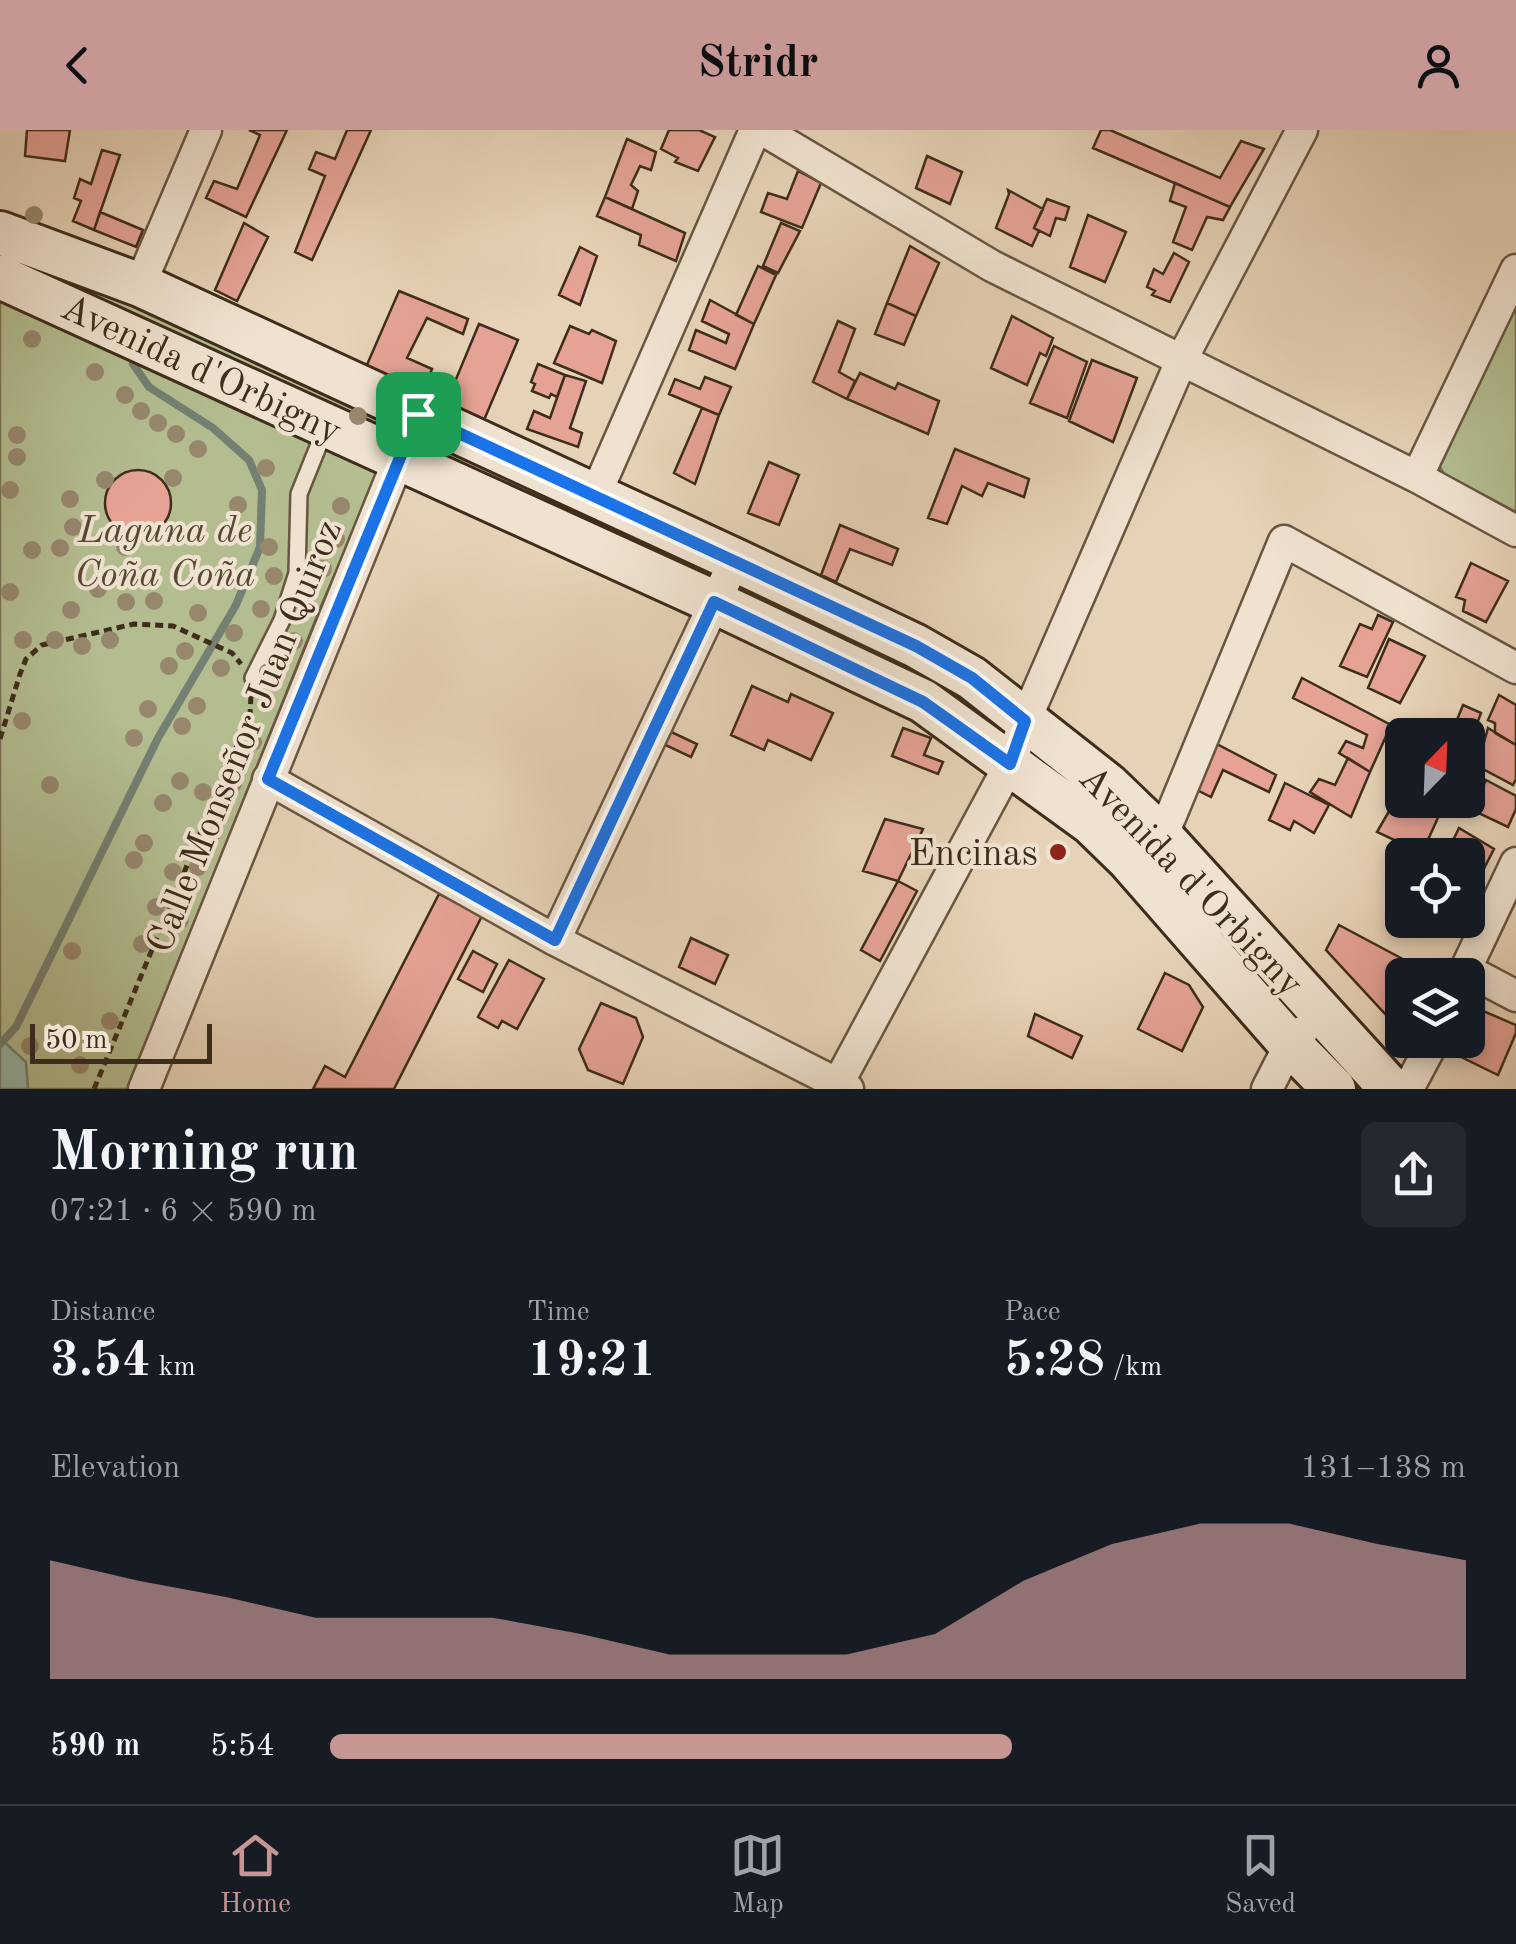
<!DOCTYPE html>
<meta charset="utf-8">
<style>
:root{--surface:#171b24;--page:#242831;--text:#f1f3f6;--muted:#9ea1a6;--line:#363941;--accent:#c59692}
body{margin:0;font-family:"Old Standard TT",serif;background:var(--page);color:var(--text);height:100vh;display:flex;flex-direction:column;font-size:38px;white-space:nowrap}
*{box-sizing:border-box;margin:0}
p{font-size:32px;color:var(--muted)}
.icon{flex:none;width:55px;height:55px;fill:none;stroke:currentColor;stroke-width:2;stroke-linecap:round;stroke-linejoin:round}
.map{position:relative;height:959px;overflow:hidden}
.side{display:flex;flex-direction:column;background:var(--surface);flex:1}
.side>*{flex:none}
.needle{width:65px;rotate:23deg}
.fabs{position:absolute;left:1385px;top:588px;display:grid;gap:20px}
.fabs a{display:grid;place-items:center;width:100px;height:100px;border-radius:15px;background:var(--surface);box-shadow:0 5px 15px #0003;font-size:50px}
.scale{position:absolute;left:30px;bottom:25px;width:182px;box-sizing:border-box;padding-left:10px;border:5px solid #3e2d1a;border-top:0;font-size:28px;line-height:35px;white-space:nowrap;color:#3e2d1a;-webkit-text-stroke:8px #efe2d0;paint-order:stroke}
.pin{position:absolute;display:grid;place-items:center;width:85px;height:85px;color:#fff;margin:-42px;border-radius:20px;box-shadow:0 5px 15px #0006}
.round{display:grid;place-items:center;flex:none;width:105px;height:105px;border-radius:15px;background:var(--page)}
.summary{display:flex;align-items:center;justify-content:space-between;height:170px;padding:0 50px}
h1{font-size:55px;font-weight:700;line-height:75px}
.stats{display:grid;grid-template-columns:repeat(3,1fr);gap:15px;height:170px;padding:10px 50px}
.stats div{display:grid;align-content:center}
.stats b{font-size:50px;font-weight:700}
.stats small{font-size:28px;font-weight:400}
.stats p{font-size:28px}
.chart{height:280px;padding:20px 50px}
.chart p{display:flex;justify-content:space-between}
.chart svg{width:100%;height:180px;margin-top:10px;fill:var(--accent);opacity:.7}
ul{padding:0 50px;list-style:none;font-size:32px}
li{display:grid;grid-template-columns:160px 120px 1fr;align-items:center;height:75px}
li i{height:25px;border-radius:12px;background:var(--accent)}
header{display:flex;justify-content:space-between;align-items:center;height:130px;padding:0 50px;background:var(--accent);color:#111;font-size:45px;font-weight:700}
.menu{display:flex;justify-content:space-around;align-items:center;height:140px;border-top:2px solid var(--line);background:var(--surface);font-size:28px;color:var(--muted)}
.menu a{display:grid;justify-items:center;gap:5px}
.menu .active{color:var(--accent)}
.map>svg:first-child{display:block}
.green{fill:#b3bd90;stroke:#787555;stroke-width:2.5}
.water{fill:#96b8ad;stroke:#738072;stroke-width:2.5}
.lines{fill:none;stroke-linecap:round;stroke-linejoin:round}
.stream{stroke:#738072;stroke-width:8}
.building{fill:#e5a295;stroke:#3e2d1a;stroke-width:2.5}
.service-casing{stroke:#685641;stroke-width:20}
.minor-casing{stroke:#685641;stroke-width:35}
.secondary-casing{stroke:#3e2d1a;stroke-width:48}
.path{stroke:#3e2d1a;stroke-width:5;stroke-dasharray:8 5;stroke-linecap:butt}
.service{stroke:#efe2d0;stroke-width:15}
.minor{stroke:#efe2d0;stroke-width:30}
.secondary{stroke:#efe2d0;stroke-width:42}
.tree{fill:#96876d}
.route-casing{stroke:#fff;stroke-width:20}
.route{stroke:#1a73e8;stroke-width:12}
.poi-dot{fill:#8f2418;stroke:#efe2d0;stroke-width:4}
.labels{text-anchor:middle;stroke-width:8;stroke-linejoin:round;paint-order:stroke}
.street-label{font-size:38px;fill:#3e2d1a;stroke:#efe2d0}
.park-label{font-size:38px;font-style:italic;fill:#554a32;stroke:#efe2d0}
.poi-label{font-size:38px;fill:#3e2d1a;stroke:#efe2d0;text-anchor:end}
</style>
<header><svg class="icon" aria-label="back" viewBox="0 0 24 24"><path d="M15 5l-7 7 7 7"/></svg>Stridr<svg class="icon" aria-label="person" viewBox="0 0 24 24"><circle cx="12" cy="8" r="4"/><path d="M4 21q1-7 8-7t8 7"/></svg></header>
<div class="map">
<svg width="1516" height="959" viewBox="0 0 1516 959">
<rect width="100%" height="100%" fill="#e6d2b6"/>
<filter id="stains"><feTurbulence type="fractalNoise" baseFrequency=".002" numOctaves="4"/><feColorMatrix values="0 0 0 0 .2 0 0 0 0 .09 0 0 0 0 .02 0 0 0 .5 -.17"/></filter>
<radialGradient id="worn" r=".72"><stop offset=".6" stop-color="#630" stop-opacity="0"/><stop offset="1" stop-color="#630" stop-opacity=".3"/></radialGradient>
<!-- green -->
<path class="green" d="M0 119 142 177 388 289 383 304 0 130Z
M1516 160V382L1444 344 1437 332Z
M0 165 376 341 377 349 321 476 128 959H0Z"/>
<!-- water -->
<path class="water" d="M0 908 26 932 28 959H0Z"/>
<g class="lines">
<!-- stream -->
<path class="stream" d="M0 914 16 897 158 608 236 475 260 417 262 360 249 330 213 298 149 257 133 234"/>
</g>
<!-- building -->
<path class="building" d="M27 0H70L65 31 25 26Z
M249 0H287L246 87 206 68 214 51 237 59 260 5Z
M347 0H371L312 130 295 122 325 46 309 39 316 22 335 29Z
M669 0H699L715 7 698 41 675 32 678 28 661 19Z
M1101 0H1110L1220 48 1241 11 1264 19 1230 77 1093 18Z
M627 9 656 22 651 40 640 36 631 55 638 61 632 79 605 67Z
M102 20 120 25 94 100 73 91 81 71 74 68 80 49 91 54Z
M927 26 962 42 950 74 916 58Z
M798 41 821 53 802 98 761 82 768 63 787 69Z
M1175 53 1230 77 1223 90 1207 87 1192 120 1173 112 1186 77 1170 71Z
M1008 60 1043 79 1034 98 1039 101 1032 116 996 98 1009 64Z
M605 67 685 103 676 131 639 115 641 105 597 86Z
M1047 69 1069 77 1065 90 1056 88 1050 106 1034 98Z
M100 82 143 100 136 117 94 100Z
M1088 85 1126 102 1105 152 1070 137Z
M244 93 268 107 237 171 215 160Z
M781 93 800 101 778 143 763 136Z
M910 116 939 133 916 186 887 173Z
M580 117 597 126 580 175 559 165Z
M1174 123 1189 132 1170 172 1152 165 1155 161 1147 157 1154 139 1163 144Z
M758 136 776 145 754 194 736 185Z
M399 161 468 189 463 204 427 188 407 228 432 239 423 261 366 237Z
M710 170 754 194 735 239 689 220 696 200 726 213 729 204 702 191Z
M887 173 916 186 904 215 875 204Z
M1012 186 1053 208 1046 226 1040 223 1027 255 991 238Z
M838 191 855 199 839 242 855 251 847 269 813 252Z
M479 194 518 210 484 290 446 273Z
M570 196 589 204 592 200 616 211 602 253 554 233Z
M1054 216 1087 232 1067 288 1030 273Z
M1092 230 1137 248 1113 312 1069 291Z
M538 234 565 245 557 267 551 264 549 268 532 261 535 254 531 252Z
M860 243 895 259 898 253 939 271 928 304 847 269Z
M565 245 586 251 570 298 582 303 578 317 527 299 534 281 550 288Z
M705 247 731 257 719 285 669 264 675 249 700 259Z
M702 278 719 285 695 354 674 343Z
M955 319 1029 349 1024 367 988 353 982 366 962 356 947 394 928 388Z
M769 332 799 345 779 395 748 383Z
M105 373a33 33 0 1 1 66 0a33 33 0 1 1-66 0Z
M840 395 898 419 892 435 850 419 836 452 821 445Z
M1471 433 1508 451 1486 492 1463 481 1465 470 1456 467Z
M1378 485 1393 492 1367 547 1340 536 1360 494 1372 499Z
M1389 509 1425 526 1400 573 1368 558Z
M1302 548 1391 595 1370 642 1339 623 1346 611 1363 618 1367 605 1293 568Z
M752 556 788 572 791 564 833 583 811 630 768 610 764 620 731 605Z
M1499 565 1516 575V615L1495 603V593L1488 590Z
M1463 575 1481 583 1468 618V605H1442L1443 602 1451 605Z
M903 598 931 608 924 625 943 632 938 644 892 626Z
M1488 598 1516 615V649L1513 655 1468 631 1474 610 1483 616Z
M667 600 697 614 691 627 661 613Z
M1213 612 1276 645 1269 662 1223 640 1211 667 1195 659Z
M1348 628 1370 642 1351 687 1310 662 1319 649 1335 655Z
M1486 650 1516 666V679L1508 697 1472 680Z
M1285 653 1329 675 1314 703 1294 691 1290 700 1269 690Z
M1399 664 1402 670H1413L1441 681 1422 723 1377 702Z
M885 689 923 699 898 751 863 741Z
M1459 698 1494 719 1477 752 1468 747V725H1446Z
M898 751 917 761 880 831 861 820Z
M439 764 482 786 394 959H313L325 936 345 947Z
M1339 795 1429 843 1402 845V893L1399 899 1326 820Z
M691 808 728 825 715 854 679 837Z
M473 821 497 834 483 862 458 849Z
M509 830 544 849 517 899 502 891 498 898 478 887Z
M1165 843 1189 855 1203 877 1182 921 1138 899Z
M601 873 636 888 643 907 623 954 588 940 579 919Z
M1476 878 1516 895V903L1498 945 1455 924 1461 910H1468V896Z
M1035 884 1082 906 1072 928 1028 906Z"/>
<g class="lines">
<defs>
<path id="service" d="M253 548 282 490 297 443 299 364 326 297"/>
<path id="minor" d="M763 0 992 136 1417 347 1516 401
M140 155 206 0
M1417 347 1516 140
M595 366 755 0
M268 649 555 810 848 959
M1162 707 1284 411 1516 538
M555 810 735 430
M1465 839 1516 866
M1463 845 1516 733
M144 959 417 284
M835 959 1010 634 1025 591 1182 229 1302 0
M1267 959 1290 914 1302 902
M1408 959 1434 910"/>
<path id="secondary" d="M0 103 140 155 735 430 916 516 972 548 1108 655 1162 707 1391 959
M0 147 714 472 923 571 1091 693 1128 729 1290 914 1334 959"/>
</defs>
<!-- service casing -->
<use href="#service" class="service-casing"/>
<!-- minor casing -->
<use href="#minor" class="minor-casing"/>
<!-- secondary casing -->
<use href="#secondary" class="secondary-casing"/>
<!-- path -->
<path class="path" d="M0 609 20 544 26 529 42 515 134 494 173 496 232 523 241 534
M94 959 250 584 251 565"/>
<!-- service -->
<use href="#service" class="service"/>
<!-- minor -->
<use href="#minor" class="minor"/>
<!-- secondary -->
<use href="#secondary" class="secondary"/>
</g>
<!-- trees -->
<g class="tree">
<circle cx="34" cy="85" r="9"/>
<circle cx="32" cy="209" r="9"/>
<circle cx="95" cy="242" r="9"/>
<circle cx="125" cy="265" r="9"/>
<circle cx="141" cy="281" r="9"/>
<circle cx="358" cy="286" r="9"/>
<circle cx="158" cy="293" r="9"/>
<circle cx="176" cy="304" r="9"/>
<circle cx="17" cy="305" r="9"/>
<circle cx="198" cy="319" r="9"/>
<circle cx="17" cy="327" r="9"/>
<circle cx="266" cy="338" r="9"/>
<circle cx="173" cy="348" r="9"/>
<circle cx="105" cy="350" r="9"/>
<circle cx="10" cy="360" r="9"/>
<circle cx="70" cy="369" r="9"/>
<circle cx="238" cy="375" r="9"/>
<circle cx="341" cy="376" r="9"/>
<circle cx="73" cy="397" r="9"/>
<circle cx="336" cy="409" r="9"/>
<circle cx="125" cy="417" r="9"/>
<circle cx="269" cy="417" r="9"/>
<circle cx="60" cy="418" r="9"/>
<circle cx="32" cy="420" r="9"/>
<circle cx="323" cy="439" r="9"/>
<circle cx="274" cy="446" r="9"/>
<circle cx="98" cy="459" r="9"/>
<circle cx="10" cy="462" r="9"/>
<circle cx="154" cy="471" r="9"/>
<circle cx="126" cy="472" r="9"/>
<circle cx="261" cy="479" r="9"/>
<circle cx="71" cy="480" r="9"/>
<circle cx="198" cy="483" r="9"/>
<circle cx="234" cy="503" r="9"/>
<circle cx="23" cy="510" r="9"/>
<circle cx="55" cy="510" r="9"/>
<circle cx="110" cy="510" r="9"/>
<circle cx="294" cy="511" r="9"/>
<circle cx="82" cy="516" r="9"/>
<circle cx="185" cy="521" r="9"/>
<circle cx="169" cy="536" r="9"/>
<circle cx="221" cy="538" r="9"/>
<circle cx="268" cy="542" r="9"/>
<circle cx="197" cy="576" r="9"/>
<circle cx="148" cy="579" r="9"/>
<circle cx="22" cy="591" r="9"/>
<circle cx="182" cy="596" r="9"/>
<circle cx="134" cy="608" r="9"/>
<circle cx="253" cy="612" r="9"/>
<circle cx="180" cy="651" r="9"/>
<circle cx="233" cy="654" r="9"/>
<circle cx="50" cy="655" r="9"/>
<circle cx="203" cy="662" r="9"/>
<circle cx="163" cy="673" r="9"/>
<circle cx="210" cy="709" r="9"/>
<circle cx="144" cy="713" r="9"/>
<circle cx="134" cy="730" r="9"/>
<circle cx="198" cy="737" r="9"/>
<circle cx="173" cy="742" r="9"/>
<circle cx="156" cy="777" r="9"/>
<circle cx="180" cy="790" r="9"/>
<circle cx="142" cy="814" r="9"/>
<circle cx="72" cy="821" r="9"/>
<circle cx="110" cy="891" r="9"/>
<circle cx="30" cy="916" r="9"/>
<circle cx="80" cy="935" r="9"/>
</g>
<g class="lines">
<defs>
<path id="route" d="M418 284 916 516 972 548 1025 591 1010 634 923 572 714 472 555 810 268 649Z"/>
</defs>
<!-- route casing -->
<use href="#route" class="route-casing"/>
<!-- route -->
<use href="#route" class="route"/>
</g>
<!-- markers -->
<circle class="poi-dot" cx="1058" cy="722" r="10"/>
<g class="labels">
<!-- street labels -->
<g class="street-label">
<text transform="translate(202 238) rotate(25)" y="13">Avenida d'Orbigny</text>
<text transform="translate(243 606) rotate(-68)" y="13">Calle Monseñor Juan Quiroz</text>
<text transform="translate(1192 750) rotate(46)" y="13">Avenida d'Orbigny</text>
</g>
<!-- park labels -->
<g class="park-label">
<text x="165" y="412">Laguna de<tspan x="165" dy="44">Coña Coña</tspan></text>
</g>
<!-- poi labels -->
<g class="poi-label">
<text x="1038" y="735">Encinas</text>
</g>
</g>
<rect width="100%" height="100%" filter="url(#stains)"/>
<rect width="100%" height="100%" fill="url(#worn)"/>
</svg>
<div class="fabs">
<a><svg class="needle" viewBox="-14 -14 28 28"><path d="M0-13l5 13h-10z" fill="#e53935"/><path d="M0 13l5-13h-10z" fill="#9ea1a6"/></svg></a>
<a><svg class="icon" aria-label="locate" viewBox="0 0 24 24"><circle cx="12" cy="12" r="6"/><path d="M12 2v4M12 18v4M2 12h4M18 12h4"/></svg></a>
<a><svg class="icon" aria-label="layers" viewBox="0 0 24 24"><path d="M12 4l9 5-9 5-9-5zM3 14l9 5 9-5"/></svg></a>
</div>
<div class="scale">50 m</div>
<div class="pin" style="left:418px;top:284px;background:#1e9e55"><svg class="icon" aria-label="arrive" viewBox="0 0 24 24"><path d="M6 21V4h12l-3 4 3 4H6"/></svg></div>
</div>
<section class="side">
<div class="summary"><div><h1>Morning run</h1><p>07:21 · 6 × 590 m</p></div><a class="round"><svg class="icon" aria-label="share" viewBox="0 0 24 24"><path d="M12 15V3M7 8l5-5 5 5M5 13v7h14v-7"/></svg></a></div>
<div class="stats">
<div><p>Distance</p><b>3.54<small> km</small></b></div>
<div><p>Time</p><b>19:21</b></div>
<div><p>Pace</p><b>5:28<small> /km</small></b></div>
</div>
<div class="chart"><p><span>Elevation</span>131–138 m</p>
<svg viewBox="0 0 160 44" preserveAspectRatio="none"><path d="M0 44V15L10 20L20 24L30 29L40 29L50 29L60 33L70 38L80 38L90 38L100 33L110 20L120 11L130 6L140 6L150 11L160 15V44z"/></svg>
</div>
<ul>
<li><b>590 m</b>5:54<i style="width:60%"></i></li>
</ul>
</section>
<nav class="menu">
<a class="active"><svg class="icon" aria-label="home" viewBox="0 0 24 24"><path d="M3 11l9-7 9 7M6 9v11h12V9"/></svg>Home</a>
<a><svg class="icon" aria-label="map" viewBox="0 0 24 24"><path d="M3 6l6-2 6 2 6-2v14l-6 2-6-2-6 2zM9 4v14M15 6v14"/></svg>Map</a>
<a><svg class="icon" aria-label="saved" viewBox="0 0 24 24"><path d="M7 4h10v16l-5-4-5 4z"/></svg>Saved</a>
</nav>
